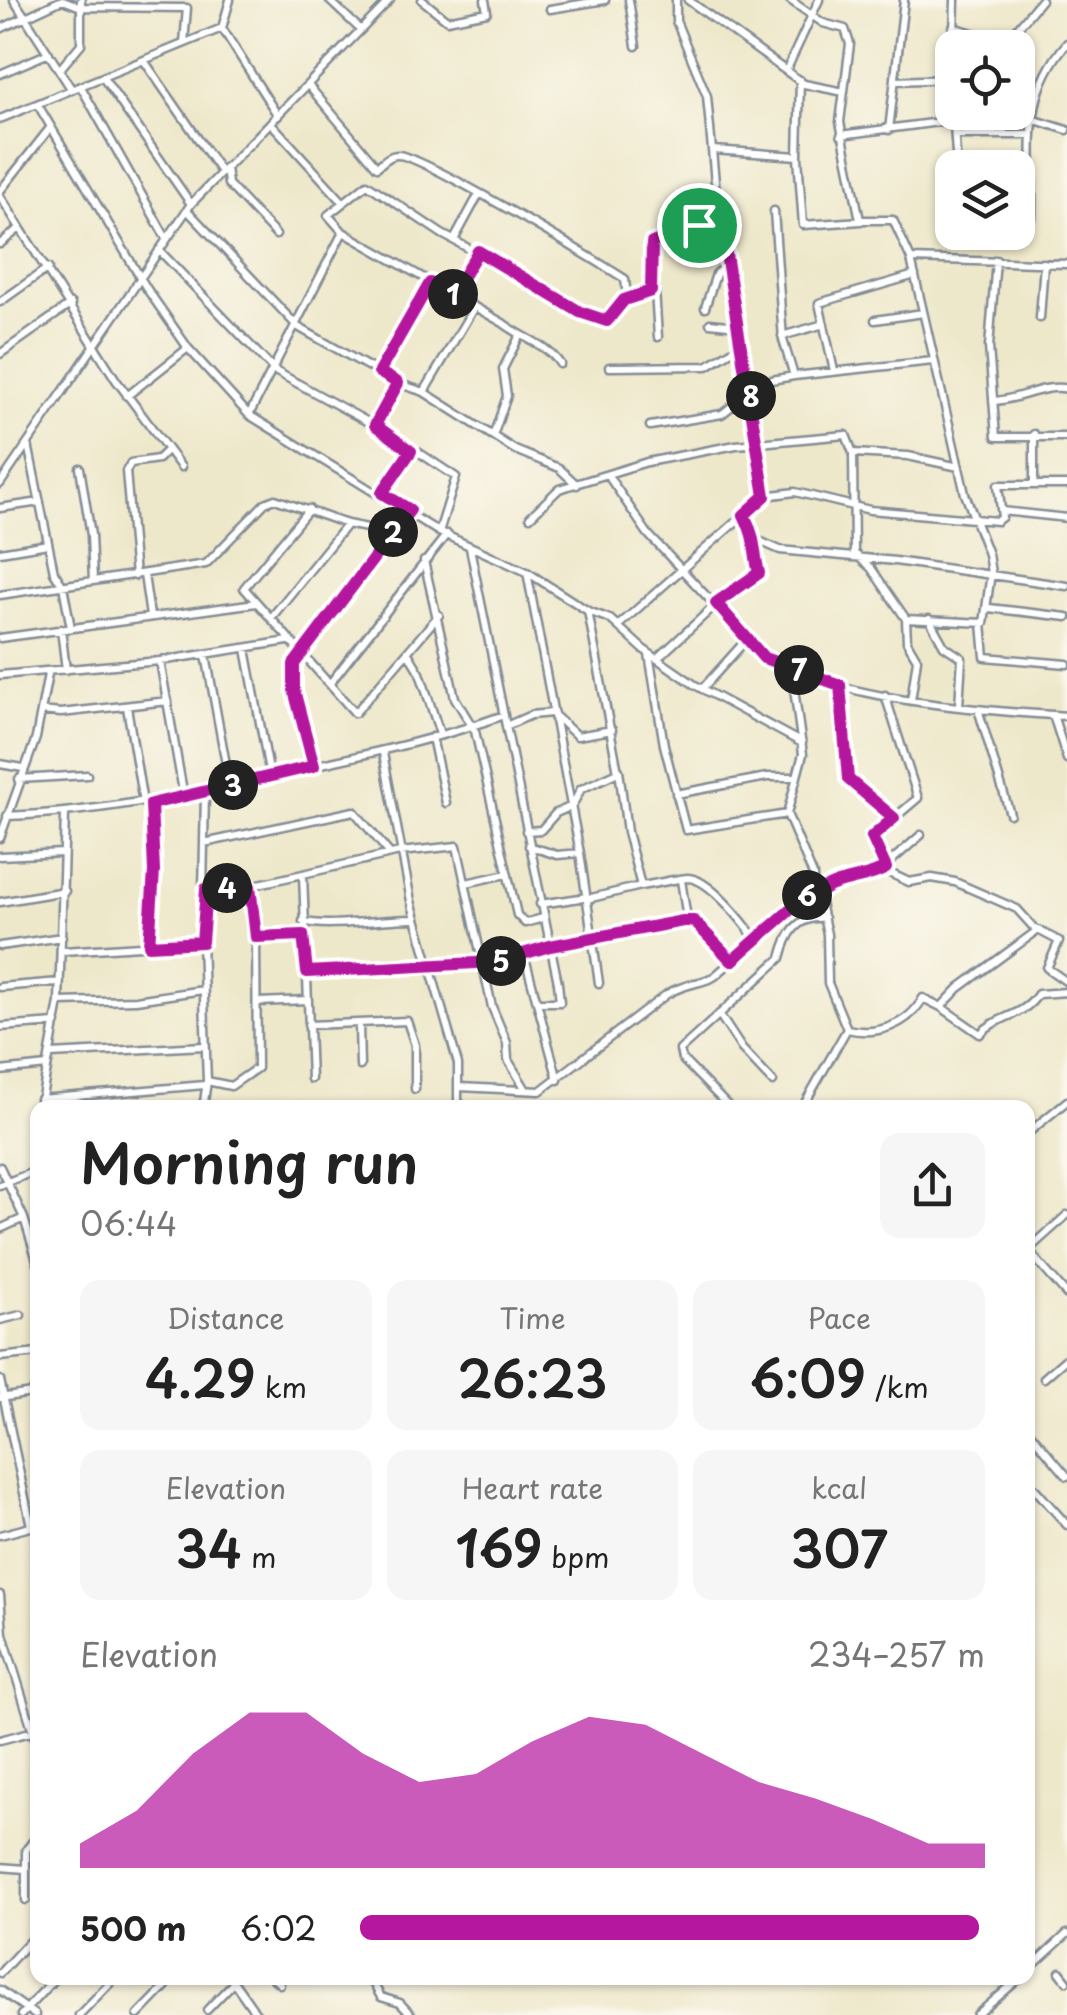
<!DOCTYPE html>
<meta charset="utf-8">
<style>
:root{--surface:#fff;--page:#f6f6f6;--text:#222;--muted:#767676;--accent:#b5179e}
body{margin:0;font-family:"Playpen Sans",sans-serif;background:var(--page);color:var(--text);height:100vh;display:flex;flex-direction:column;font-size:38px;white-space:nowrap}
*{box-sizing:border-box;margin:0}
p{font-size:32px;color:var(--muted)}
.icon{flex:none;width:55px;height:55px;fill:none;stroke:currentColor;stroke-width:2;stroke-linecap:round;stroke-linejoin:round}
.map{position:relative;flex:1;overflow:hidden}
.drawer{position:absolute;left:30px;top:1100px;width:1005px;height:885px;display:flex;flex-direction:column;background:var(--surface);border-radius:20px;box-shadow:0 2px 8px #0004}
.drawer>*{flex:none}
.buttons{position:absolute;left:935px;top:30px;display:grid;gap:20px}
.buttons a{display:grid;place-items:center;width:100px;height:100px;border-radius:20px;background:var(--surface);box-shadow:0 2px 8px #0004;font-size:50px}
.pin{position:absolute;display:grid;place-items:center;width:85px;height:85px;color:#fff;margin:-42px;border:5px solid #fff;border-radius:50%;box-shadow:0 2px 10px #0007}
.km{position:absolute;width:50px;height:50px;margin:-25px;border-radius:50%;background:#222;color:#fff;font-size:28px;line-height:50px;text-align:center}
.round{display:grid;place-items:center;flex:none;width:105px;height:105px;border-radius:20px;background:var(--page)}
.overview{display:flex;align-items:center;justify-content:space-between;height:170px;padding:0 50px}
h1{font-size:55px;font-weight:600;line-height:75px}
.metrics{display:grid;grid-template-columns:repeat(3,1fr);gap:15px;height:170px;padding:10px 50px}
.metrics div{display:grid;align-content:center;border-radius:20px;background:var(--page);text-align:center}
.metrics b{font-size:50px;font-weight:600}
.metrics small{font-size:28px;font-weight:400}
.metrics p{font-size:28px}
.chart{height:280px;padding:20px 50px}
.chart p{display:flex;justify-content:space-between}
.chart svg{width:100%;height:180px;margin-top:10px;fill:var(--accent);opacity:.7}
ul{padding:0 50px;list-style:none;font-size:32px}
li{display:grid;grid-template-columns:160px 120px 1fr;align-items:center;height:75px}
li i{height:25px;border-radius:12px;background:var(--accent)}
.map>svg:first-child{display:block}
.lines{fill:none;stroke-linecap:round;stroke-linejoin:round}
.minor-casing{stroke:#848c94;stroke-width:11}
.minor{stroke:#fff;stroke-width:6}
.route-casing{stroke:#fff;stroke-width:20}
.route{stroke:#b5179e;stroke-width:12}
</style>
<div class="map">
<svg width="1067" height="2015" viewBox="0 0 1067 2015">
<rect width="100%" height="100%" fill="#fbf7ec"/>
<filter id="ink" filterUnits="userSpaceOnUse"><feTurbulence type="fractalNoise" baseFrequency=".01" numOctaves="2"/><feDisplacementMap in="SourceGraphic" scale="20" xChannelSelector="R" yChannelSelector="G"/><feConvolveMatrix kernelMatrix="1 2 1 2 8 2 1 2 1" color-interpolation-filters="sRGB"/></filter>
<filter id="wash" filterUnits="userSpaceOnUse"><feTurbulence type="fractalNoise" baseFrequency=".0048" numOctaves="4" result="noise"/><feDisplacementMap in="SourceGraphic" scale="40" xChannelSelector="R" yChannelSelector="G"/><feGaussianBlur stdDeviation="2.25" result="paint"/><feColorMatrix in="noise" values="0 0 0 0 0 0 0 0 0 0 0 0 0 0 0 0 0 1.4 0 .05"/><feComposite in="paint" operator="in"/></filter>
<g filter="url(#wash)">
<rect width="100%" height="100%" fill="#eee8cb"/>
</g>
<g filter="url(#ink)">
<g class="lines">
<defs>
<path id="minor" d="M14 0 72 90
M63 0 81 7 187 8 184 43
M230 0 222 28 278 116
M329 0 361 30
M422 0 447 20 487 12 485 0
M629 0 636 46
M676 0V21L707 96 717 204 765 496
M688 0 804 84 844 92
M790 0 823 23 845 29 850 44 840 122 860 220H893L911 259 1067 264
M550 9 605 0
M953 27 1005 43 1041 0
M0 29 62 0
M145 62 221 172
M60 69 81 44V0
M787 69 819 0
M0 74 49 53
M104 79 191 204
M895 81 951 79
M308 85 377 167C383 162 389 155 397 155 419 153 595 260 625 279L627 298
M81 87 166 238
M952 102 955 0
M38 105 147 289 188 348 249 415 439 532 527 572 588 611 610 619 643 649 695 685 802 743
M953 112 957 168
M0 119 222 28
M1032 119 1067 130
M271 123 342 201
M889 130 904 0
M841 135 954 120
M955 135H1032
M713 150 798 156 800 80
M798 157 803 225 861 221
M226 167 228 184 276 235
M0 191 50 128
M0 196 116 380 181 467
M187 210 298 327 397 383 424 392 515 450 559 468 577 485
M1032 217C1034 150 1020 97 1067 43
M454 240 479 194
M0 244 20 228
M159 250 275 371 397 438 456 477 439 532
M996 260 989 347 996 437H1067
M452 295 478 251
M0 302 48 268
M705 308 716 274 728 263
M1040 318 1044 263
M875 320 923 313
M710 323 737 326
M782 336 824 324
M658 337 652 243 720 217
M0 354 71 304
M560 364C547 344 522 338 503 323L343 232 328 215 367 184 442 234 603 321 612 318 624 300 653 288
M609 367 707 366 741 345
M834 371 819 303 915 275
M379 372 430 283
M794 376 933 361
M748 384 794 376 783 340 774 211
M424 392 473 309
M127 396 188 348
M993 401C1016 401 1046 383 1067 389
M249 415 343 232
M375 425 397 383
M650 426 722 414 750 392
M493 436 507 396 503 369 519 337
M28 444 54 572 63 586 71 628
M853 453 908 456 959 467
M80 468 91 535 93 581
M609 477 648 534 747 639
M1034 483V434
M0 484 191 204 390 0
M382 493 411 451
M0 508 40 502
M309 509 244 588 355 713 439 615
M1002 511 1067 518
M744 515 757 540 780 550 895 561 1067 586
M530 517 559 489 647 462 736 445 846 435 853 453 854 553 871 568 906 619 984 623 991 573 988 554 965 494 911 259
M470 548 558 983 560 1002H537
M0 552 48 544
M424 561 455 698 475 731 517 915 525 923 543 918
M527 572 580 853 599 983
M144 575 150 616
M135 576 126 471 131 463 158 459 166 451
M0 595 206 564 265 503 275 499 347 524 392 533
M989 608 1067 617
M271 618 347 524
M906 619 907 642 917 659 911 701
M929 619 944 646 962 658 959 706
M982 623 985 657 1067 664
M619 625 765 496 795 492 870 510 997 521 1002 517 998 485H1067
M61 629 66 670
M0 638 256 603
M246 649 270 776
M408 653 420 673 440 734
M649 654 664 745 686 830 787 814
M206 655 230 786
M657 659 737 585 759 573 754 553 757 540
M160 661 184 797
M791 667 803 754 787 814 813 875V890
M0 675 160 661 288 641
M331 682 447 534
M841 685 849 779 894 818
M702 689 747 639C800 700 987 711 1067 716
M885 695 918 798 872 837 887 868
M127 707 143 803
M978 709 1010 814
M41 711 61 713 168 701
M553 714 577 736 612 730
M1053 715 1067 759
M506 726 531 715 552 713
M432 737 446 803
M383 753 411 901 458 1064V1100L463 1108
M0 764 23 768
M314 766 294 690V664L410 510
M19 779 87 775
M676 794 767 777H797
M7 816C106 812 199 792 295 770 366 754 436 740 504 715
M526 831 541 830 556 813 572 806 581 789 618 772 588 611
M0 838 36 738 48 674
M204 843 354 811 390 854
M529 846 557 855 580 853
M0 856 63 853
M883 870 909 882 932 878 955 882 1017 909 1036 930
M303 875 311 1079
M681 880 686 912 683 921
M466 883 507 874
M641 886C656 884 673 879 688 878 709 878 745 924 756 940
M206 889 250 886 400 852 457 846 492 1007 507 1043 508 1060 525 1088
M818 894 831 883 875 875 921 835
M587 899 641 886 627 832 619 770
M0 902 65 891
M540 904 587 897
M303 921C326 929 387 918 416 919
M256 937 303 935
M149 945 154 871 151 804
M0 946 62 937
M63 951 202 942
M524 954 558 1080
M307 971 495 962 561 943 683 921H694L732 961
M0 987 60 982
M59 1002 136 1000 203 990
M258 1002 308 1000
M941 1007 980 1034C997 1015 1023 1018 1038 994L1067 992
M719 1014 742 1049 773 1082
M308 1025 407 1021 415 1045V1089
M359 1025 360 1066
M0 1027 56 1023
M51 1054 204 1046
M0 1071 47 1066
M207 1081 231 1086 257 1068 256 937 250 886
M459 1087 540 1091 667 994C685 983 705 983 715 976L813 890 818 894 827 934 828 983 847 1029C876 1036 908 1026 923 998L941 1007 959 988 1038 930 1059 941 1047 968 1067 982
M40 1099 205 1085
M40 1108 59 1002 65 814
M198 1108 204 1102 207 1081 202 942 205 792
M730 1108 682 1059 680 1050 781 958C787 934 796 916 824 918
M802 1108 847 1029
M1028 1133 1067 1101
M0 1167 24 1218 38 1264
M0 1185 38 1170
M1067 1215 1028 1250 1067 1295
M0 1229 24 1218
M0 1320 21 1315
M0 1357 38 1353
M1044 1378 1067 1358
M0 1380 31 1526
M0 1398 38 1392
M1028 1430 1067 1476
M1028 1481 1067 1525
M0 1535 38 1525
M0 1595 3 1634 38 1748
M0 1740 34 1731
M0 1867 25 1869
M26 1900V1850L38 1835
M1028 1970 1067 1934
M1060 1972 1067 1981
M0 1973 38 1932
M231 1978 257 2015
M273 1978 280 1984
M370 1978 381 1997 400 2003 411 2015
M0 1990 35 2015
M207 2010 234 1982
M21 2015 55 1978
M79 2015 115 1978
M138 2015 166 1986
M977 2015 1020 1978"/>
</defs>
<!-- minor casing -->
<use href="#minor" class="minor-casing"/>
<!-- minor -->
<use href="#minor" class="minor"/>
</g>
</g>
<g class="lines" filter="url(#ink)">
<defs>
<path id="route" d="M720 217 765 496 744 515C756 538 753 549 759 573L716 603 764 658 840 685 848 779 894 818 872 837 886 868C864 881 838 877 818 894L813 890 732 961 694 921H683L550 946 495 962 307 972 303 935 256 937 250 886 206 889 202 942 149 945 154 871 151 804 314 766 294 690V664L410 510 382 493 411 451 375 425 398 383 379 372 430 283 452 295 478 251 580 312 607 321 624 300 651 291 652 243Z"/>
</defs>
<!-- route casing -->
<use href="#route" class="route-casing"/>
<!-- route -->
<use href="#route" class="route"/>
</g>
</svg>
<div class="buttons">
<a><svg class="icon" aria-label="locate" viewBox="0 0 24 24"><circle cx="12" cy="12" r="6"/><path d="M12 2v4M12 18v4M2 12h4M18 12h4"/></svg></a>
<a><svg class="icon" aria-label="layers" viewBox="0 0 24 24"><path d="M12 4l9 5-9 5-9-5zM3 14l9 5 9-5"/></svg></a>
</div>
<div class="pin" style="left:699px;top:225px;background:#1e9e55"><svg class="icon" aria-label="arrive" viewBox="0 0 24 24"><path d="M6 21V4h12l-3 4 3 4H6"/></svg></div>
<b class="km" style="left:453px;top:294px">1</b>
<b class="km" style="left:393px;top:532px">2</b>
<b class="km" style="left:233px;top:785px">3</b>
<b class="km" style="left:227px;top:888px">4</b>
<b class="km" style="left:501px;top:961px">5</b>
<b class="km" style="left:807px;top:895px">6</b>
<b class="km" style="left:799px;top:670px">7</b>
<b class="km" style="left:751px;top:396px">8</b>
<section class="drawer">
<div class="overview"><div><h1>Morning run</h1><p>06:44</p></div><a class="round"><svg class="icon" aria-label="share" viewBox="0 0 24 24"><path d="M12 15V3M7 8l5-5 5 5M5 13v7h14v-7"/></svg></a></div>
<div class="metrics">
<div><p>Distance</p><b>4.29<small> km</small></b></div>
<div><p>Time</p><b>26:23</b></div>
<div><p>Pace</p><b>6:09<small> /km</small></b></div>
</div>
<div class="metrics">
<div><p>Elevation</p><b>34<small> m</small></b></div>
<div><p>Heart rate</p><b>169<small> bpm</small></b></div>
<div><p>kcal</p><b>307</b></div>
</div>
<div class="chart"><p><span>Elevation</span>234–257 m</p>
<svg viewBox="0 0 160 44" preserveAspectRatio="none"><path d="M0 44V38L10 30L20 16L30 6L40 6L50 16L60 23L70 21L80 13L90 7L100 9L110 16L120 23L130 27L140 32L150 38L160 38V44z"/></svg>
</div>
<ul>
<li><b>500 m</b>6:02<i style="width:99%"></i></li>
</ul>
</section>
</div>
